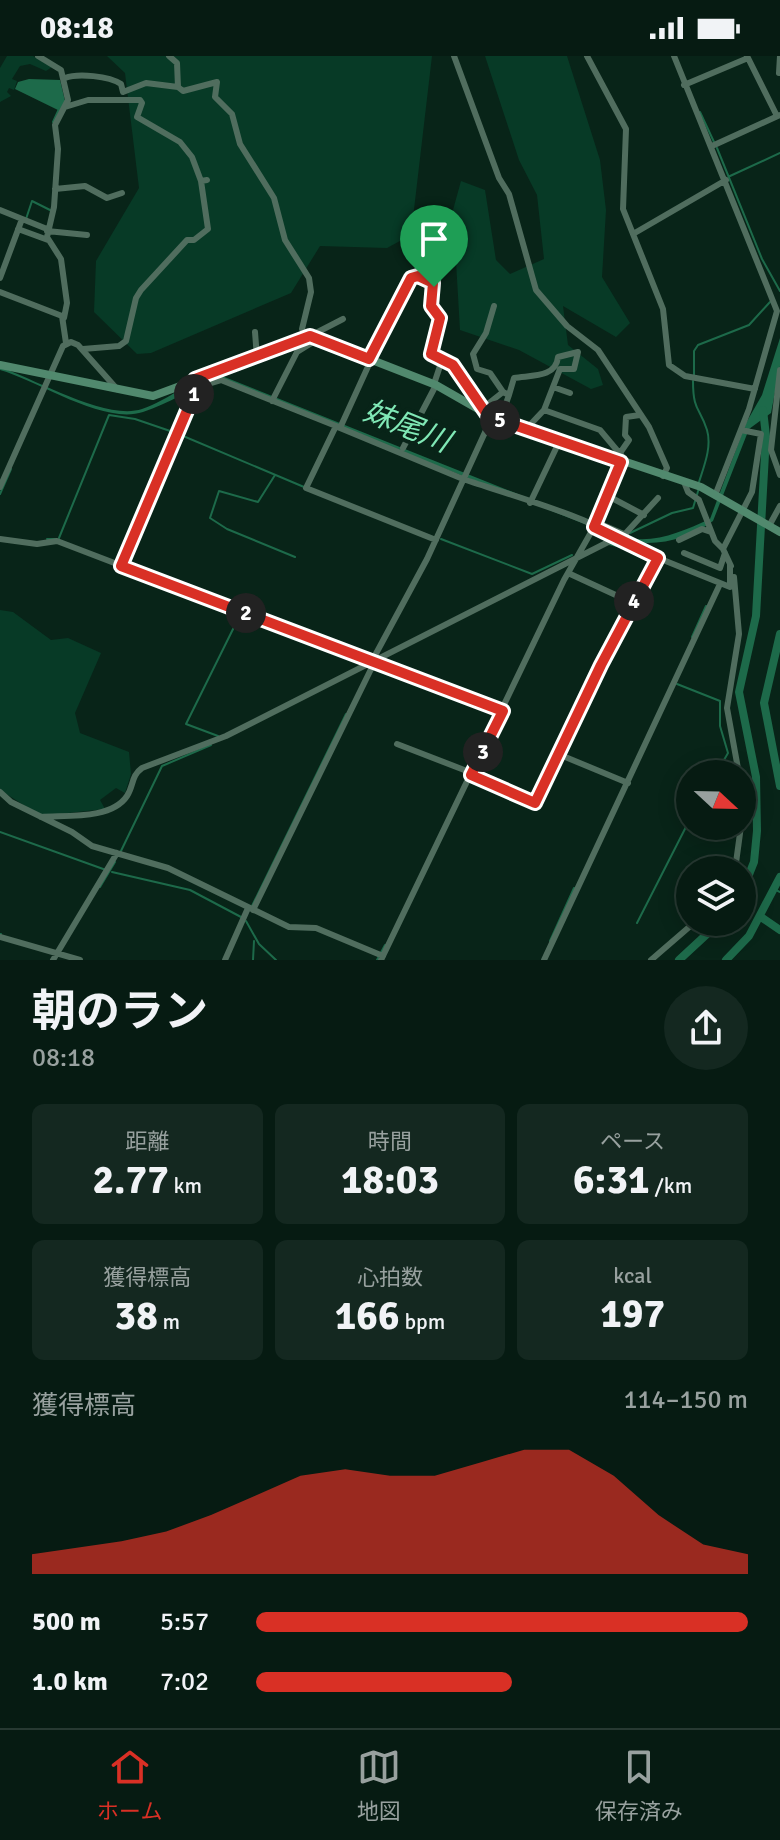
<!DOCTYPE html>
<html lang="ja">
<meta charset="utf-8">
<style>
:root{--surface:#061b12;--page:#142820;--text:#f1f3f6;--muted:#98a19f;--line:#273932;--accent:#d93025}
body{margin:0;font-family:Signika,"Noto Sans JP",sans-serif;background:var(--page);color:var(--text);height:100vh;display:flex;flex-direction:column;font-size:30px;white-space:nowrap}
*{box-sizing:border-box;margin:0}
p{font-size:26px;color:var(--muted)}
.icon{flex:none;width:44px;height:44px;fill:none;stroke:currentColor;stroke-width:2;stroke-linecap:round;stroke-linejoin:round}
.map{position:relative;height:904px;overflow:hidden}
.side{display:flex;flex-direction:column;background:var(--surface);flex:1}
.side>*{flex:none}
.needle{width:52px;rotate:112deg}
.controls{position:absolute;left:676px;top:704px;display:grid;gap:16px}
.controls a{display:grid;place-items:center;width:80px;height:80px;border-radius:50%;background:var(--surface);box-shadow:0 4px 20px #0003,0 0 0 2px var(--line);font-size:40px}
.pin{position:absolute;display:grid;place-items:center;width:68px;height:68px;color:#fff;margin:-82px -34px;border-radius:50% 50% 50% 0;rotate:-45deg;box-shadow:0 0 8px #0007}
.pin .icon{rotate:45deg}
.km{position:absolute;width:40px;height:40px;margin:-20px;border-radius:50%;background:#222;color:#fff;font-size:22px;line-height:40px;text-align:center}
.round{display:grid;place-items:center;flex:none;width:84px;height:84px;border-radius:42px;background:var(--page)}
.overview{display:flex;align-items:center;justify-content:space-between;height:136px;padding:0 32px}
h1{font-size:44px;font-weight:700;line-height:60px}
.metrics{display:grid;grid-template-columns:repeat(3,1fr);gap:12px;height:136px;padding:8px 32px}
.metrics div{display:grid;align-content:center;border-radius:12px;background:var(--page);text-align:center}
.metrics b{font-size:40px;font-weight:700}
.metrics small{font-size:22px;font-weight:400}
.metrics p{font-size:22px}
.chart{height:224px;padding:16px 32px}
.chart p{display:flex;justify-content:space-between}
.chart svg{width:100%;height:144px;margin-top:8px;fill:var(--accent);opacity:.7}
ul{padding:0 32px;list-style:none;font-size:26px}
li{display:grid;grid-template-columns:128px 96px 1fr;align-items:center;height:60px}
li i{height:20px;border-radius:10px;background:var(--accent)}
.status{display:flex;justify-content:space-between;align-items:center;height:56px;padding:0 40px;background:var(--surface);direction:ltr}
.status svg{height:22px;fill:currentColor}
.dock{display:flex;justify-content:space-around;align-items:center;height:112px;border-top:2px solid var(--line);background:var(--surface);font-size:22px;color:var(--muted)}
.dock a{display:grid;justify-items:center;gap:4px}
.dock .active{color:var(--accent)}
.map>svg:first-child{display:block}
.green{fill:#073a26}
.water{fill:#1d6a4a}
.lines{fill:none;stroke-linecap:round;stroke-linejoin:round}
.stream{stroke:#1d6a4a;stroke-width:2}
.river{stroke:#1d6a4a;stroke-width:8}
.minor{stroke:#506d5e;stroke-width:6}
.major{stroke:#51896e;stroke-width:8}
.route-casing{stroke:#fff;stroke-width:16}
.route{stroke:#d93025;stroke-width:10}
.labels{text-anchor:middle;stroke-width:8;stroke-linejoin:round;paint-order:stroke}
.water-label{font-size:30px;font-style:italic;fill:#80e8b6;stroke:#082418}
</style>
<div class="status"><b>08:18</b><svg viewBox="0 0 49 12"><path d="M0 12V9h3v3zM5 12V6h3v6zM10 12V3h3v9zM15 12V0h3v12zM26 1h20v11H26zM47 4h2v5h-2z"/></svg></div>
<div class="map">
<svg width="780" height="904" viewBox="0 0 780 904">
<rect width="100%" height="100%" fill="#082418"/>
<!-- green -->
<path class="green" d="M7 0H33L52 11 46 15 30 8 20 10 12 23 17 25 14 34 9 32 7 36 11 40 0 46V12Z
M107 0H432L411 179 387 192 320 190 291 237 151 297 137 298 94 256 96 205 139 132 125 17Z
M485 0H567L600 104 606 154 602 221 630 267 616 281 563 250 568 289 598 313 603 329 591 333 519 294 460 274 453 154 461 125 485 134 496 204 510 218 544 203 537 139 519 104Z
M0 554 13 556 51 584 68 582 101 597 75 657 80 677 129 696 131 718 125 737 116 732 100 744 105 753 41 760 0 734Z"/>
<!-- water -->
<path class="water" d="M29 23 60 24 65 45 60 55 15 33 18 26Z
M780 282V310L771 357 749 373 713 465C690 483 654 492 625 484L218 323C192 331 169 348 143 356 103 369 39 325 0 314V311C35 323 106 365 142 353 168 345 194 319 222 320L628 482C658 487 683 475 710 463L746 367 762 339Z"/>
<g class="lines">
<!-- stream -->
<path class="stream" d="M700 56 714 86
M53 66 59 53
M717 92 762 203 780 235
M730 120 780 97
M26 163 32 145 52 155
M694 319V295L698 289 749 269 770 246
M693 325C693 356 700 351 707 374 712 391 704 410 699 426
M275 419 258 446 219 435 210 462 227 473 295 501
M0 438 11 413
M630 477 672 457 693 452 699 432
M59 482 109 359 135 363 176 377 304 431
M47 483H56
M441 483 532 518 572 499
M609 488 625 492
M219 544 370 601
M627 555 639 533
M692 581 706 550
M591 627 607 597
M677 628 720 645V670L728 697 716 718
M218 680 186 668 240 559
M0 776 106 814
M120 797 162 710 211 689
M112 816 190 834 241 861
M100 831 115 806
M776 834 780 836
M252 850 346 658
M246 865 259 888 276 904
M637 867 690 763
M0 878H1
M550 885 574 832
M253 904 254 885
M377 904 385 889"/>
<!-- river -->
<path class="river" d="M780 578 764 647 780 730
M742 836 754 806 757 775 756 721 739 636 756 560 766 380 763 354
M761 861 780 874
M679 904 720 866
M726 904 749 880 780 821"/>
<!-- minor -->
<path class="minor" d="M38 0 61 14 68 44 55 69 58 93 54 151 47 181 61 203 67 247 64 262
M169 0 177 7 178 31
M454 0 499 122 509 138 536 234 567 270 598 294 649 371 667 412 663 420
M587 0 626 73 623 153 663 253 669 309 685 320 755 333
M674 0 777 255 749 353 716 437
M747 0 777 60
M779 17 780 0
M65 22C78 17 109 20 121 28L123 36 146 27 178 31 183 35 217 26 215 41 232 58 240 88 274 142 285 184 309 222 311 236 302 273 307 281
M684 29 748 2
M65 51 88 44H140L142 47 137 61 180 86 192 101 201 125
M712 90 780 59
M55 133 85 130 107 142 122 137
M0 154 47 173
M18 173 48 184
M47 175 87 179
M633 178 726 124
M0 222 22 163
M0 236 62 260 66 287
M494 250 486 277 473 298 477 313 490 317 503 336 509 339 500 364
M255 276 257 302
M310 280 343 263
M83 293 119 290 126 285 136 242 141 234 187 184H194L208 173 201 125 207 124
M369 303 411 222 430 225 434 231 431 250 440 262 431 298 442 304 434 328
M371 304 340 372 336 370 306 432 436 484
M442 304C453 311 484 342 483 356
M780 314 771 394 780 419
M197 331 221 324 336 370
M553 331 570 337
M509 339 514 322C531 319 556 322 558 301L578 296 574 313H560L544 354 528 371
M272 345 297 296 318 283
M484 351 503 336
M544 354 600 374 626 405
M340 372 463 423
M403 392 436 329
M620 397 629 384 625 379 626 361 640 359
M463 423C497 435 606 465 626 489L730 531V508
M684 426 688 436 699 444 715 485 723 493 731 510
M0 431 63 290 71 286 78 289 117 333
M608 440 644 459
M530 447 560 384
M596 466 626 479
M769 470 780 450
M625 478 658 442
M0 483 37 488 57 485 373 606
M679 484 702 473 711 476
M723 493 752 436 761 378 741 374
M684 497 720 512 725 497
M121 510 197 331 195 323
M568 517 633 547
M734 521 739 578 727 652 739 718
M372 605 427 503 492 361
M375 605 503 655
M397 688 472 717
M558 698 658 502
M471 719 535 747 558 698 628 727
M0 736 11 746 72 776 92 790 168 812 289 871 316 872 383 900
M41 761C66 759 111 764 127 740 134 729 131 720 142 712L226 680 618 481
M735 814 741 770
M253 854 375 605
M0 881 80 904
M53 904 117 797
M225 904 248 852
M381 904 564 524 594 471 621 406
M544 904 720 528
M651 904 695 866"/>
<!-- major -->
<path class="major" d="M0 309 153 340 313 281 436 329 492 361 701 431 780 476"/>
</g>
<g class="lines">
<defs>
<path id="route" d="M418 220 433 227 431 250 440 262 431 298 453 309 488 360 621 406 594 471 658 502 601 609 535 747 471 719 503 655 121 510 197 331 195 323 310 280 369 303 411 222Z"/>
</defs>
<!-- route casing -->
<use href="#route" class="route-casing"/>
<!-- route -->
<use href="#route" class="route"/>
</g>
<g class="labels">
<!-- water labels -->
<g class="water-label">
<text transform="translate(407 370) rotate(22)" y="10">妹尾川</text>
</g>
</g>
</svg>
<div class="controls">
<a><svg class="needle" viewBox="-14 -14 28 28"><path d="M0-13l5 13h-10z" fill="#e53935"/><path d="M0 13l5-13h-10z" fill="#98a19f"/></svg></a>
<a><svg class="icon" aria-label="layers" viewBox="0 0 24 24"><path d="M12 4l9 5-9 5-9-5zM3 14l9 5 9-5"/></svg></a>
</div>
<div class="pin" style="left:434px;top:231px;background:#1e9e55"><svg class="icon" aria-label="arrive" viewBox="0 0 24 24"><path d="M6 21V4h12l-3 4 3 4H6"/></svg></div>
<b class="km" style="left:194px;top:338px">1</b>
<b class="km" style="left:246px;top:557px">2</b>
<b class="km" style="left:483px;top:696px">3</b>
<b class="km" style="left:634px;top:545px">4</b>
<b class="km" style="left:500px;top:364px">5</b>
</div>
<section class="side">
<div class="overview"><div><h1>朝のラン</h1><p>08:18</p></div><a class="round"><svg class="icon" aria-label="share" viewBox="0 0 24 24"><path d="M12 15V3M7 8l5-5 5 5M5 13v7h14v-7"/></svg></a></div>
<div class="metrics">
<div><p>距離</p><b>2.77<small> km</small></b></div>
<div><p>時間</p><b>18:03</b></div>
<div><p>ペース</p><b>6:31<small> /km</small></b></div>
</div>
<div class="metrics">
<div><p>獲得標高</p><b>38<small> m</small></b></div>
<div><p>心拍数</p><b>166<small> bpm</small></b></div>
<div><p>kcal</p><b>197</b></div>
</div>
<div class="chart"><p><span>獲得標高</span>114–150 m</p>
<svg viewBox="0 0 160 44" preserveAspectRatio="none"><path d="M0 44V38L10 36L20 34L30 31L40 26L50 20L60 14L70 12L80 14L90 14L100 10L110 6L120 6L130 14L140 26L150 35L160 38V44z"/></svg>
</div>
<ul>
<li><b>500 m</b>5:57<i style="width:100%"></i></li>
<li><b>1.0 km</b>7:02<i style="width:52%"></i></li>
</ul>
</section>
<nav class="dock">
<a class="active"><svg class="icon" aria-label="home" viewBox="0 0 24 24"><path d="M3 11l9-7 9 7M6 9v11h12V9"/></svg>ホーム</a>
<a><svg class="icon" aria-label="map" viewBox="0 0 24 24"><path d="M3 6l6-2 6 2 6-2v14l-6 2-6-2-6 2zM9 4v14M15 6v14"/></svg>地図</a>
<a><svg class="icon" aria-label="saved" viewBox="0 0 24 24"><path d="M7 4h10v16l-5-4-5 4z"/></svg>保存済み</a>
</nav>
